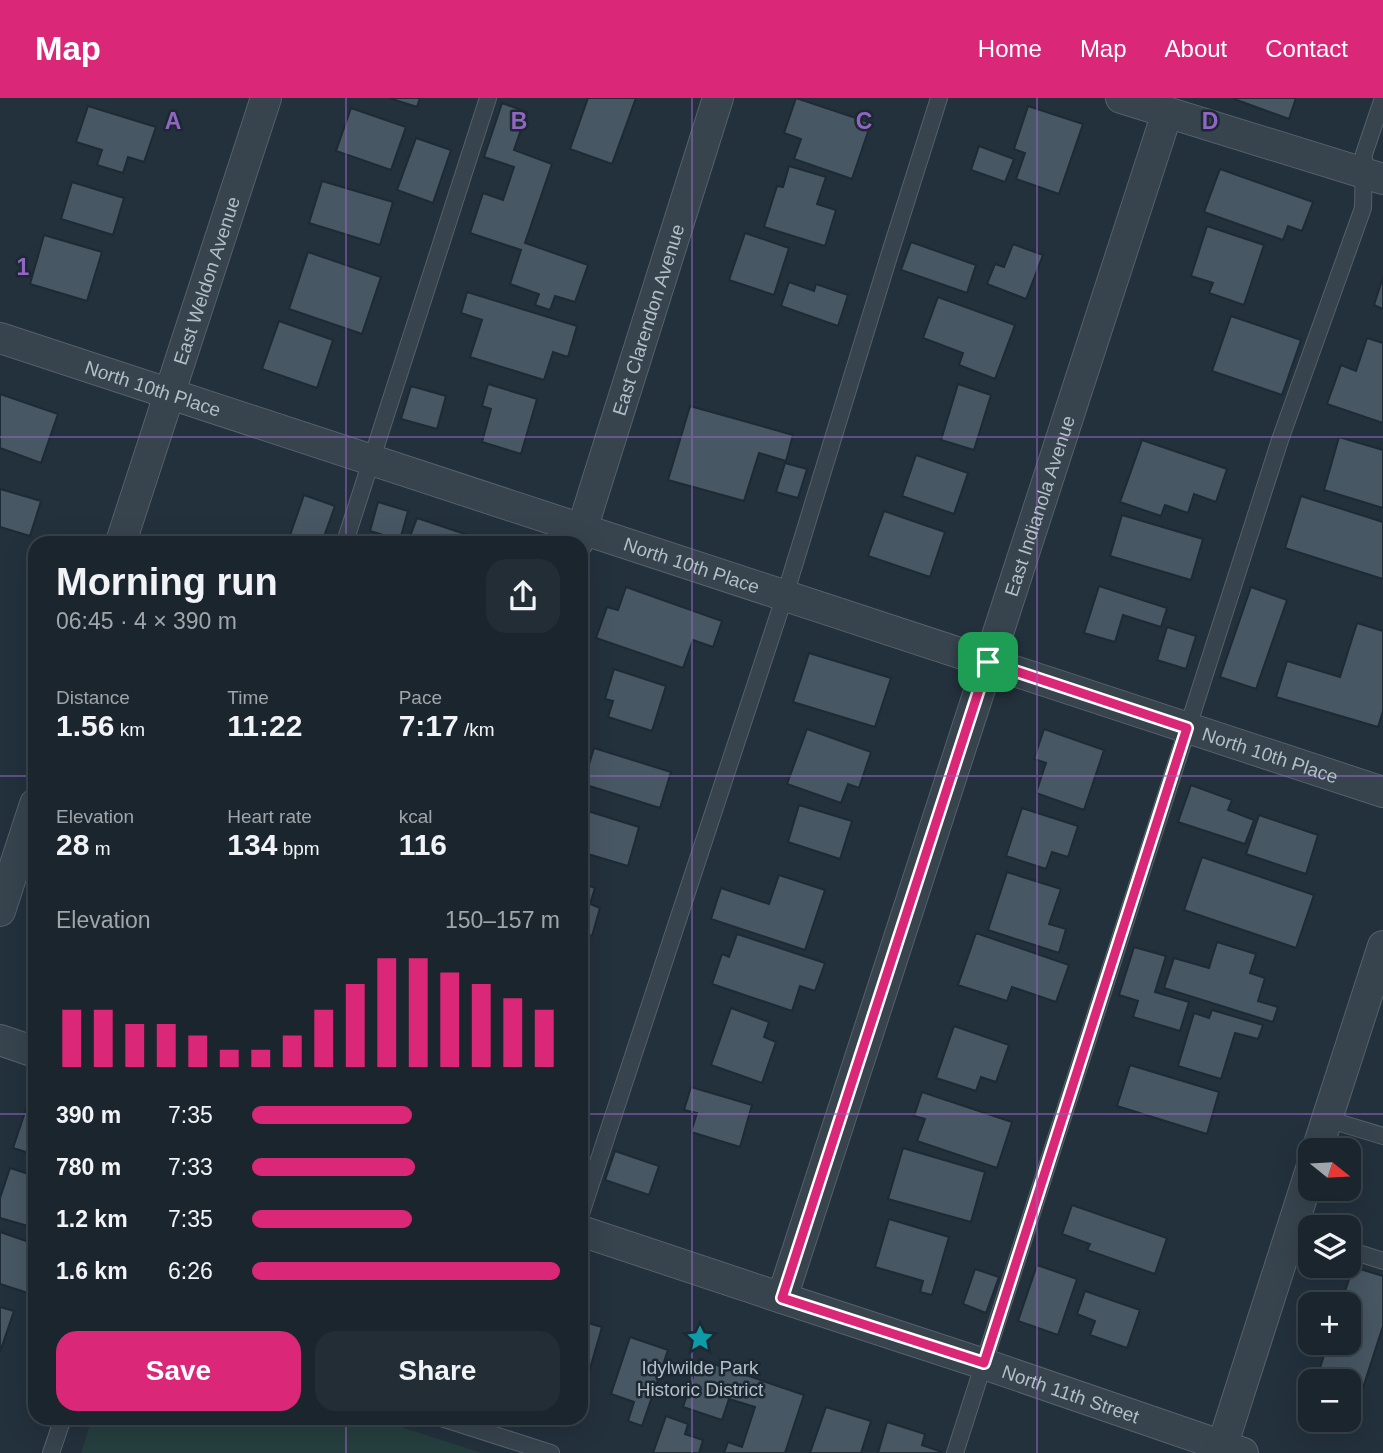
<!DOCTYPE html>
<meta charset="utf-8">
<style>
:root{--surface:#1a252e;--page:#232d36;--text:#f1f3f6;--muted:#9fa5aa;--line:#38424a;--accent:#db2777}
body{margin:0;font-family:Arial,sans-serif;background:var(--page);color:var(--text);height:100vh;display:flex;flex-direction:column;font-size:26px;white-space:nowrap}
*{box-sizing:border-box;margin:0}
p{font-size:23px;color:var(--muted)}
.icon{flex:none;width:38px;height:38px;fill:none;stroke:currentColor;stroke-width:2;stroke-linecap:round;stroke-linejoin:round}
.map{position:relative;flex:1;overflow:hidden}
.side{position:absolute;left:28px;top:438px;width:560px;height:889px;display:flex;flex-direction:column;background:var(--surface);border-radius:21px;box-shadow:0 7px 28px #0002,0 0 0 2px var(--line)}
.side>*{flex:none}
.needle{width:46px;rotate:108deg}
.tools{position:absolute;left:1298px;top:1040px;display:grid;gap:14px}
.tools a{display:grid;place-items:center;width:63px;height:63px;border-radius:14px;background:var(--surface);box-shadow:0 7px 28px #0002,0 0 0 2px var(--line);font-size:35px}
.pin{position:absolute;display:grid;place-items:center;width:60px;height:60px;color:#fff;margin:-30px;border-radius:14px;box-shadow:0 4px 10px #0006}
.round{display:grid;place-items:center;flex:none;width:74px;height:74px;border-radius:21px;background:var(--page)}
.headline{display:flex;align-items:center;justify-content:space-between;height:119px;padding:0 28px}
h1{font-size:38px;font-weight:700;line-height:52px}
.stats{display:grid;grid-template-columns:repeat(3,1fr);gap:10px;height:119px;padding:7px 28px}
.stats div{display:grid;align-content:center}
.stats b{font-size:30px;font-weight:700}
.stats small{font-size:19px;font-weight:400}
.stats p{font-size:19px}
.chart{height:196px;padding:14px 28px}
.chart p{display:flex;justify-content:space-between}
.chart svg{width:100%;height:126px;margin-top:7px;stroke:var(--accent);stroke-width:6}
.cta{display:flex;gap:14px;margin-top:auto;padding:14px 28px}
.cta a{flex:1;height:80px;border-radius:21px;background:var(--accent);color:#fff;font-size:28px;font-weight:700;line-height:80px;text-align:center}
.cta a+a{background:var(--page);color:var(--text)}
ul{padding:0 28px;list-style:none;font-size:23px}
li{display:grid;grid-template-columns:112px 84px 1fr;align-items:center;height:52px}
li i{height:18px;border-radius:9px;background:var(--accent)}
header{display:flex;align-items:center;gap:42px;box-sizing:border-box;height:98px;padding:0 35px;background:var(--accent);color:#fff}
header strong{font-size:33px}
nav{display:flex;gap:38px;margin-inline-start:auto;font-size:24px}
.map>svg:first-child{display:block}
.green{fill:#253e3e}
.building{fill:#475763;stroke:#1e2a34;stroke-width:2}
.lines{fill:none;stroke-linecap:round;stroke-linejoin:round}
.lane-casing{stroke:#55616b;stroke-width:18}
.street-casing{stroke:#55616b;stroke-width:32}
.lane{stroke:#37434d;stroke-width:16}
.street{stroke:#37434d;stroke-width:30}
.route-casing{stroke:#fff;stroke-width:14}
.route{stroke:#db2777;stroke-width:9}
.grid{fill:none;stroke:#9166c3;stroke-width:2;stroke-opacity:0.55}
.labels{text-anchor:middle;stroke-width:5;stroke-linejoin:round;paint-order:stroke}
.street-label{font-size:19px;fill:#b3bec8;stroke:#1c2832}
.poi-label{font-size:19px;fill:#b3bec8;stroke:#1c2832}
.grid-label{font-size:23px;text-anchor:middle;font-weight:bold;fill:#9166c3;stroke:#1c2832;stroke-width:5;stroke-linejoin:round;paint-order:stroke}
</style>
<header>
<strong>Map</strong>
<nav><a>Home</a><a>Map</a><a>About</a><a>Contact</a></nav>
</header>
<div class="map">
<svg width="1383" height="1355" viewBox="0 0 1383 1355">
<rect width="100%" height="100%" fill="#23313d"/>
<!-- green -->
<path class="green" d="M92 1320H373L482 1355H81Z"/>
<!-- building -->
<path class="building" d="M389 0H420L417 9Z
M588 0H636L612 66 570 51Z
M796 0 871 25 852 81 794 61 801 41 784 35Z
M1234 0H1296L1289 21 1234 1Z
M502 5 527 14 514 52 552 66 525 145 588 167 575 204 555 198 550 212 535 207 539 196 510 186 521 152 470 135 483 95 503 102 514 69 484 59Z
M88 8 156 29 144 64 128 59 123 75 97 67 102 52 76 44Z
M1028 8 1083 26 1059 96 1016 81 1025 55 1014 51Z
M351 10 406 29 391 72 336 53Z
M416 40 451 52 433 105 397 92Z
M979 48 1014 61 1005 84 971 72Z
M789 68 826 79 817 106 836 112 825 148 764 129 777 88 783 89Z
M1220 71 1313 104 1302 133 1288 128 1283 142 1204 114Z
M322 83 393 104 380 147 309 125Z
M72 84 124 100 113 137 61 121Z
M1207 128 1264 147 1244 207 1209 195 1213 185 1191 178Z
M745 135 789 150 774 197 729 182Z
M44 137 102 154 87 203 30 186Z
M911 144 976 167 967 195 901 172Z
M1013 146 1043 157 1026 201 987 186 995 166 1004 169Z
M308 154 381 179 362 236 289 211Z
M1383 179V211L1374 207Z
M789 184 814 193 816 186 848 197 838 228 781 208Z
M467 194 577 228 568 259 553 254 544 282 470 259 482 222 461 215Z
M938 199 1015 227 995 281 959 267 963 255 923 240Z
M1231 218 1301 242 1282 297 1212 273Z
M279 223 333 242 317 290 262 271Z
M1367 240 1383 245V325L1327 306 1341 267 1356 273Z
M488 286 537 301 521 356 482 344 491 311 482 308Z
M958 286 991 297 974 352 941 342Z
M411 288 446 298 437 331 401 321Z
M0 296 58 316 41 365 0 350Z
M690 308 793 337 786 363 759 355 744 403 668 382Z
M1339 339 1383 352V410L1324 392Z
M1142 342 1227 371 1216 404 1194 396 1188 415 1165 407 1161 418 1120 404Z
M916 357 968 375 954 416 902 398Z
M785 365 807 371 798 400 776 394Z
M0 391 41 403 30 438 0 429Z
M304 397 335 408 322 444 288 443Z
M1301 398 1383 424V481L1285 450Z
M378 404 408 413 400 442 370 433Z
M884 413 945 434 930 479 868 458Z
M1122 417 1203 441 1191 482 1110 458Z
M417 420 489 444H408Z
M1099 488 1167 510 1161 529 1123 517 1115 544 1084 535Z
M626 489 722 523 713 549 693 542 683 570 596 540 607 509 618 512Z
M1251 489 1287 502 1256 591 1220 579Z
M1357 525 1383 533V613L1378 629 1276 599 1287 563 1340 579Z
M1167 529 1196 538 1186 571 1157 562Z
M809 555 891 580 875 629 793 604Z
M614 571 666 588 652 633 608 619 613 603 605 601Z
M807 631 871 654 859 690 848 686 841 705 787 686Z
M1044 631 1104 652 1084 712 1036 695 1046 665 1034 661Z
M594 650 671 674 660 710 583 686Z
M1191 687 1232 702 1228 712 1254 722 1245 746 1178 724Z
M799 707 852 723 840 761 788 744Z
M1022 710 1078 728 1068 759 1052 754 1046 771 1006 758Z
M581 711 639 729 628 768 581 754Z
M1259 717 1318 737 1306 776 1246 756Z
M1202 759 1314 797 1296 850 1184 812Z
M1007 774 1061 791 1049 826 1066 831 1059 855 988 832Z
M779 777 825 792 805 852 711 821 721 790 769 806Z
M581 785 595 790 590 806 600 810 592 838 581 835Z
M976 835 1069 867 1056 904 1012 889 1007 903 958 887Z
M737 836 825 865 815 893 800 888 792 913 712 886 722 856 729 859Z
M1217 844 1256 856 1250 875 1265 880 1258 903 1278 909 1273 924 1164 890 1174 860 1209 870Z
M1134 849 1166 858 1155 894 1189 904 1180 933 1133 919 1138 903 1119 897Z
M731 910 769 924 764 939 776 944 762 985 711 967Z
M1212 912 1263 927 1258 941 1235 935 1221 981 1178 968 1194 915 1209 920Z
M954 928 1009 947 996 984 981 979 976 993 936 980Z
M1130 967 1219 994 1207 1036 1117 1008Z
M691 989 752 1007 740 1049 691 1034 697 1015 684 1012Z
M922 994 1012 1024 997 1070 917 1043 925 1021 914 1018Z
M28 1005 35 1007V1057L13 1050Z
M903 1050 985 1074 971 1124 888 1101Z
M615 1053 659 1068 649 1097 605 1082Z
M10 1070 35 1078V1130L0 1120V1100Z
M1072 1107 1167 1140 1155 1176 1087 1152 1090 1146 1062 1136Z
M889 1121 949 1139 932 1197 920 1194 923 1183 875 1169Z
M0 1134 35 1146V1184L31 1196 0 1186Z
M1037 1167 1077 1181 1058 1237 1018 1223Z
M1353 1169 1383 1178V1228L1349 1333 1313 1321H1349V1283H1316L1328 1244H1349V1206H1341Z
M975 1171 999 1179 986 1215 963 1206Z
M1085 1193 1140 1212 1127 1250 1090 1237 1095 1223 1077 1216Z
M0 1209 14 1213 0 1254Z
M581 1223 602 1229 587 1281 581 1279Z
M630 1239 668 1252 642 1328 628 1323 634 1304 611 1296Z
M699 1261 804 1297 785 1355H724L728 1344 742 1349 755 1309 729 1301 722 1322 683 1309Z
M826 1309 871 1323 861 1355H810Z
M666 1318 688 1326 685 1336 703 1342 699 1355H653Z
M887 1324 925 1336 922 1347 942 1354V1355H878Z"/>
<g class="lines">
<defs>
<path id="lane" d="M345 444 488 0
M1327 1021 1383 1038
M581 1116 785 497 889 158 939 0
M1291 1132 1311 1139
M1349 1152 1383 1163
M441 1320 551 1355
M51 1355 63 1320
M955 1355 1280 342 1363 110 1364 56 1383 0"/>
<g id="street">
<path d="M1121 0 1383 81"/>
<path id="s1" d="M0 240 1383 694"/>
<path id="s2" d="M121 444 266 0"/>
<path id="s3" d="M578 444 718 0"/>
<path d="M0 813 35 706"/>
<path d="M0 942 35 954"/>
<path d="M1317 1052 1383 848"/>
<path id="s4" d="M581 1133 782 1200 984 1266 1243 1355"/>
<path id="s5" d="M782 1200 1167 15"/>
<path d="M1220 1355 1311 1071"/>
</g>
</defs>
<!-- lane casing -->
<use href="#lane" class="lane-casing"/>
<!-- street casing -->
<use href="#street" class="street-casing"/>
<!-- lane -->
<use href="#lane" class="lane"/>
<!-- street -->
<use href="#street" class="street"/>
</g>
<g class="lines">
<defs>
<path id="route" d="M988 564 1187 630 984 1265 782 1200Z"/>
</defs>
<!-- route casing -->
<use href="#route" class="route-casing"/>
<!-- route -->
<use href="#route" class="route"/>
</g>
<!-- grid -->
<path class="grid" d="M346 0V444M692 0V1355M1037 0V1355M0 339H1383M0 678H35M581 678H1383M0 1016H35M581 1016H1383M346 1320V1355"/>
<!-- icons -->
<defs>
<symbol id="sight-bare" viewBox="-9 -9 18 18"><path d="M0-6L1.8-2.2L6-1.7L2.9 1.2L3.7 5.4L0 3.3L-3.7 5.4L-2.9 1.2L-6-1.7L-1.8-2.2Z" fill="#0f9aa8" stroke="#1c2832" stroke-width="2.5" paint-order="stroke"/></symbol>
</defs>
<g fill-rule="evenodd">
<use href="#sight-bare" x="681" y="1221" width="38" height="38"/>
</g>
<g class="labels">
<!-- street labels -->
<g class="street-label">
<text dy="7" stroke="none"><textPath href="#s2" startOffset="275">East Weldon Avenue</textPath></text>
<text dy="7" stroke="none"><textPath href="#s3" startOffset="233">East Clarendon Avenue</textPath></text>
<text dy="7" stroke="none"><textPath href="#s1" startOffset="161">North 10th Place</textPath></text>
<text dy="7" stroke="none"><textPath href="#s5" startOffset="833">East Indianola Avenue</textPath></text>
<text dy="7" stroke="none"><textPath href="#s1" startOffset="728">North 10th Place</textPath></text>
<text dy="7" stroke="none"><textPath href="#s1" startOffset="1337">North 10th Place</textPath></text>
<text dy="7" stroke="none"><textPath href="#s4" startOffset="516">North 11th Street</textPath></text>
</g>
<!-- poi labels -->
<g class="poi-label">
<text x="700" y="1276">Idylwilde Park<tspan x="700" dy="22">Historic District</tspan></text>
</g>
</g>
<g class="grid-label">
<text x="173" y="31">A</text>
<text x="519" y="31">B</text>
<text x="864" y="31">C</text>
<text x="1210" y="31">D</text>
<text x="23" y="177">1</text>
</g>
</svg>
<div class="tools">
<a><svg class="needle" viewBox="-14 -14 28 28"><path d="M0-13l5 13h-10z" fill="#e53935"/><path d="M0 13l5-13h-10z" fill="#9fa5aa"/></svg></a>
<a><svg class="icon" aria-label="layers" viewBox="0 0 24 24"><path d="M12 4l9 5-9 5-9-5zM3 14l9 5 9-5"/></svg></a>
<a>+</a>
<a>−</a>
</div>
<div class="pin" style="left:988px;top:564px;background:#1e9e55"><svg class="icon" aria-label="arrive" viewBox="0 0 24 24"><path d="M6 21V4h12l-3 4 3 4H6"/></svg></div>
<section class="side">
<div class="headline"><div><h1>Morning run</h1><p>06:45 · 4 × 390 m</p></div><a class="round"><svg class="icon" aria-label="share" viewBox="0 0 24 24"><path d="M12 15V3M7 8l5-5 5 5M5 13v7h14v-7"/></svg></a></div>
<div class="stats">
<div><p>Distance</p><b>1.56<small> km</small></b></div>
<div><p>Time</p><b>11:22</b></div>
<div><p>Pace</p><b>7:17<small> /km</small></b></div>
</div>
<div class="stats">
<div><p>Elevation</p><b>28<small> m</small></b></div>
<div><p>Heart rate</p><b>134<small> bpm</small></b></div>
<div><p>kcal</p><b>116</b></div>
</div>
<div class="chart"><p><span>Elevation</span>150–157 m</p>
<svg viewBox="0 0 160 44" preserveAspectRatio="none"><path d="M5 44V24M15 44V24M25 44V29M35 44V29M45 44V33M55 44V38M65 44V38M75 44V33M85 44V24M95 44V15M105 44V6M115 44V6M125 44V11M135 44V15M145 44V20M155 44V24"/></svg>
</div>
<ul>
<li><b>390 m</b>7:35<i style="width:52%"></i></li>
<li><b>780 m</b>7:33<i style="width:53%"></i></li>
<li><b>1.2 km</b>7:35<i style="width:52%"></i></li>
<li><b>1.6 km</b>6:26<i style="width:100%"></i></li>
</ul>
<div class="cta"><a>Save</a><a>Share</a></div>
</section>
</div>
